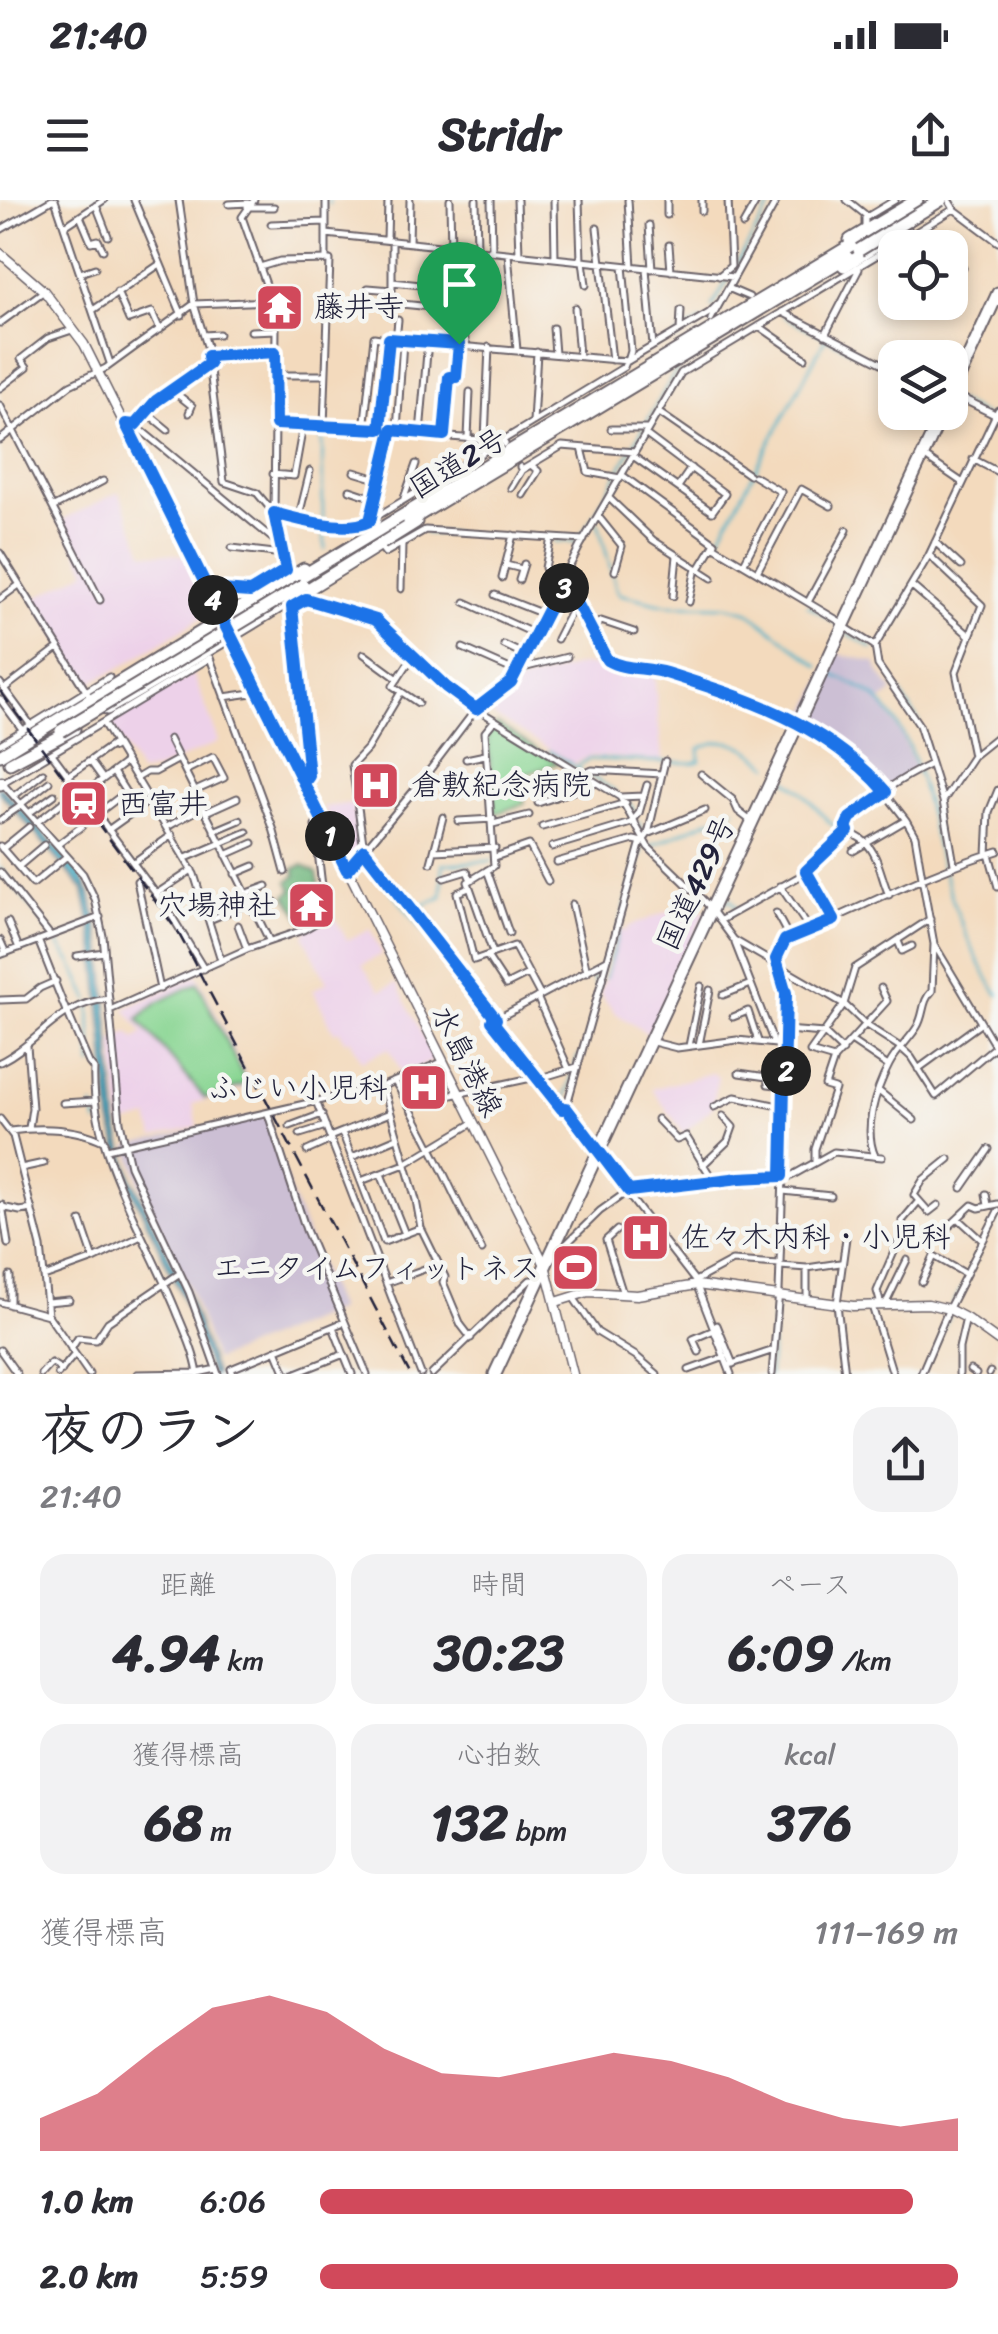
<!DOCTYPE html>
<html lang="ja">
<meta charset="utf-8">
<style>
:root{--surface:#fff;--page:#f2f2f3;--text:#2b2b33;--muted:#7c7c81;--accent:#d1495b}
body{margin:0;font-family:Sriracha,"Klee One",sans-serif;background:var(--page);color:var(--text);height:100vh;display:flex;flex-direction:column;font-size:38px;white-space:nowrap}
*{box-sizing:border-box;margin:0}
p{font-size:32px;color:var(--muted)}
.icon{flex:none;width:55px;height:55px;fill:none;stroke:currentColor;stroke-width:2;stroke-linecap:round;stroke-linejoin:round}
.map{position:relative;height:1174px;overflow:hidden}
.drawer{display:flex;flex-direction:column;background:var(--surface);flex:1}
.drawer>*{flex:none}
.buttons{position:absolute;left:878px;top:30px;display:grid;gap:20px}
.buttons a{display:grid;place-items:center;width:90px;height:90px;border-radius:20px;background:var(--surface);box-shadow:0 5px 15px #0003;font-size:50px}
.pin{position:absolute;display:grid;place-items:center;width:85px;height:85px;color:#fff;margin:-102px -42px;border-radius:50% 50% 50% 0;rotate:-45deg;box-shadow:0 0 10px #0007}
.pin .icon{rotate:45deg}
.km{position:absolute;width:50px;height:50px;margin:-25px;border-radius:50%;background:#222;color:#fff;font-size:28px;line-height:50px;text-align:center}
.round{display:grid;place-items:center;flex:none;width:105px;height:105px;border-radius:30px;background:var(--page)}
.overview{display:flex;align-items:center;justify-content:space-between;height:170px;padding:0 40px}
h1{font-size:55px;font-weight:700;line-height:75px}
.stats{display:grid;grid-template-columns:repeat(3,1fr);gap:15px;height:170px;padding:10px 40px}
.stats div{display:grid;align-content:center;border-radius:25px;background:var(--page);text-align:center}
.stats b{font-size:50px;font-weight:700}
.stats small{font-size:28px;font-weight:400}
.stats p{font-size:28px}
.chart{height:280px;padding:20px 40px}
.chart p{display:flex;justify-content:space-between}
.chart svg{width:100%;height:180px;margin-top:10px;fill:var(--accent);opacity:.7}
ul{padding:0 40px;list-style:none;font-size:32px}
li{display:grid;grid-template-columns:160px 120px 1fr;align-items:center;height:75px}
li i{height:25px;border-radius:12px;background:var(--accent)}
.status{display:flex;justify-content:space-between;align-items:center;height:70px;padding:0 50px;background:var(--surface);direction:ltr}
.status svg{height:28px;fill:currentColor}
header{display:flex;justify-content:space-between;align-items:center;height:130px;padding:0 40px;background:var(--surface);font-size:45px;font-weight:700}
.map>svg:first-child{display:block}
.built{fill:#edd1e9}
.industrial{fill:#ccbfd4}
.green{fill:#88d592;stroke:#557c66;stroke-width:2.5}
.forest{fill:#6eb67c;stroke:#486c5c;stroke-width:2.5}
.water{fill:#48b0c7;stroke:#356981;stroke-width:2.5}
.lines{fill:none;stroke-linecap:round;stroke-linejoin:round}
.stream{stroke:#48b0c7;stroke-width:2.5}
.minor-casing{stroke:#6b6268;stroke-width:9}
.tertiary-casing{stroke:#6b6268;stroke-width:10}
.secondary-casing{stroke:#6b6268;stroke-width:11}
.trunk-casing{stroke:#6b6268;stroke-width:15}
.minor{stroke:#fff;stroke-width:5}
.tertiary{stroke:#fff;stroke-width:6}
.secondary{stroke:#fff;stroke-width:8}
.trunk{stroke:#fff;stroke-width:11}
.rail{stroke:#22223b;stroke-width:2.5;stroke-dasharray:15 8;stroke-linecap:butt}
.trunk-bridge-casing{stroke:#6b6268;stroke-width:15;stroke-linecap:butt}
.trunk-bridge{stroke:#fff;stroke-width:11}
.route-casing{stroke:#fff;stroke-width:20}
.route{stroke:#1a73e8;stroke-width:12}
.labels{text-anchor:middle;stroke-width:9;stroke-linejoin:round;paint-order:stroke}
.poi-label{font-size:30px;fill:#22223b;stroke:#f6f6f2;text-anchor:start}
.street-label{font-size:30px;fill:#22223b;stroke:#f6f6f2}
</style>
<div class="status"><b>21:40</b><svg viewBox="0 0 49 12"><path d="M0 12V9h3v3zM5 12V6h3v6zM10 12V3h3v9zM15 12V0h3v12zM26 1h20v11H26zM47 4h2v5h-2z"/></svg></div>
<header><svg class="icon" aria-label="menu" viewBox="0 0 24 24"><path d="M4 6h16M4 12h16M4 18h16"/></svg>Stridr<svg class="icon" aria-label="share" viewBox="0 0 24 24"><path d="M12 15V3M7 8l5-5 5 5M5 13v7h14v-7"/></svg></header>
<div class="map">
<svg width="998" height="1174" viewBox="0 0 998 1174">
<rect width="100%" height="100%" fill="#f6f6f2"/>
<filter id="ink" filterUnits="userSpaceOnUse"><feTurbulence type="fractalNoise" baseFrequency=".01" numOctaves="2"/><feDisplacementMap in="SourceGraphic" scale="20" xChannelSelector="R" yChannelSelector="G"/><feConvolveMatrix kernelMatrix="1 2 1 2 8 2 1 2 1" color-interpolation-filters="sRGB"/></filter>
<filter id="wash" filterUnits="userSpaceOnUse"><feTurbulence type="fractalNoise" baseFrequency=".0048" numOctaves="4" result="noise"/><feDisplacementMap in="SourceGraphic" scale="40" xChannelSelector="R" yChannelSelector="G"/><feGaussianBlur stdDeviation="2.25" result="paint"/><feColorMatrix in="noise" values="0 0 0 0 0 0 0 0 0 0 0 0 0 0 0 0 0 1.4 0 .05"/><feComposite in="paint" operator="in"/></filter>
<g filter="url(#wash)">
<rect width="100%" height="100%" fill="#f3dabd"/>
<!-- built -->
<path class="built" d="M119 292 144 353 185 355 206 398 209 413 118 469 87 484 34 399 87 371 62 320Z
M580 465 634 467 654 473 662 560 589 556 574 564 484 510V506L515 484Z
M193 473 219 542 156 570 140 573 110 524Z
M353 603 360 655 351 666 323 607Z
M706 711 651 836 614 812 600 793 621 730 626 731 628 727 666 712Z
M333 715 347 740 370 729 382 754 362 765 380 791 396 783 435 860 403 875 389 848 362 861 350 839 345 841 339 830 334 832 313 790 327 782 304 736 308 729Z
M197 775 251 886 193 904 198 927 154 937 149 918 121 925 113 840 129 832 135 839 143 833 125 809Z
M712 873 718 877 712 908 684 933 652 889Z"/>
<!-- industrial -->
<path class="industrial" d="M835 453 875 462 879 473 893 491 881 502 901 534 915 569 886 589 869 567 803 521Z
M266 915 292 997 338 1110 215 1160 191 1092 140 984 128 945Z"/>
<!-- green -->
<path class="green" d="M497 524 558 563 516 578 525 603 495 614 487 533Z
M198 783 247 884 205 898 138 819 157 803Z"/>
<!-- forest -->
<path class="forest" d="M303 665 317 673C320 694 327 714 305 724L286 695 293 690 288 681 296 676 294 669Z"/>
<!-- water -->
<path class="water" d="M0 586 80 674 90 694 102 749 117 924 124 953 132 979 187 1094 215 1174H211L182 1096 126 977 111 920 96 750 84 690 0 592Z"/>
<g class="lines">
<!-- stream -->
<path class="stream" d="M329 4V0
M712 107 774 0
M783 116 861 155
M677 140 678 135 701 121
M677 169 592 319 598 323 616 388 619 394 666 405 726 406 747 411 819 466
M956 201 990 218
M996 221 998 222
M322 227 323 320
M324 329 325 349
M425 333 456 334
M554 341 577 342 592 319
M717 342 826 137
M808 405 839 425
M847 433 872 448
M832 474C850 483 872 491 885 507 922 551 926 614 942 667 955 711 973 757 998 795
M899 491 919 522
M549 551 582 571
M577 567 588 559 693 563 700 561 699 549C728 532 747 547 770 566
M589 575 615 591
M781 575 802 592 831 624 842 628 849 616 858 609
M628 601 634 611
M639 622 644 634
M651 646 735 609
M365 657 480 803
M0 668 50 731
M721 704 730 699 737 708
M415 709 442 697 443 664 492 661
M53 736 72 763 89 799
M770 758 769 750 785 736 801 730
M773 766 783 794
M590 774 597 787
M605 778 642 650
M90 804 92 865
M93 906 97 923
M563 906 578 856
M780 968V941
M953 1105 963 1086
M942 1131 949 1116
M769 1174 775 1101"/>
</g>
</g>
<g filter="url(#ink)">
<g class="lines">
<defs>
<path id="minor" d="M55 0 110 163
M134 0 182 115
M179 0 194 104 207 146 224 282 257 293 274 313 311 324 359 326 366 323 624 167 626 162 709 113 718 104
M254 0 242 17 272 101 276 128 274 313 287 374
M450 0 452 102 464 103 465 145
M476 0 477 50
M491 0 492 51
M517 0 519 54
M554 0 555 58
M579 0 581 61
M628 0 632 67
M667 0V15
M702 0V11
M847 0 867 16
M949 1 954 9 998 42
M229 4 248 3
M96 5 108 36
M247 7H274
M80 16 91 42 98 40 103 50
M271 24 326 22
M649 25 652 69
M743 25 757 0
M65 26 104 0
M865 26V18L895 0
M597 28 612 160
M0 30 52 0
M917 32 937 48
M326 34 733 77
M387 40 388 0
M409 43 410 0
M669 45 671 71
M467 49 468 76H472
M483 51 486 98
M508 54 517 150
M326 57V0
M950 58 963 68
M583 61 586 85
M260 67 280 61 330 60 324 226
M646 69 653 146
M80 73 95 68
M469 76V90
M719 76 731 66 728 0
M392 82 431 86V107L392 103V41
M368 88 392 90
M728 88 749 97
M117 92 129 120 152 112 160 130
M575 108 579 156
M93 110 160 64
M782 112 895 170
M711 119 777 0
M0 123 44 91
M759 126 805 158
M553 128 555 154
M450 130 464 129
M680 130 681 110
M251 131 276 130
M204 135 219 134
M825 135 859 69
M396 140 398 120
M403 141 628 161 631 151 623 66
M208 156 275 152
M19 173 27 167 21 159 48 138 72 130
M274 175H325
M0 188 17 175
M172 190 192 206 189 213
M0 205 100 400
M146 212 168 230
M658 212 749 275
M533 222 537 152
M125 224 135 225 279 344
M277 224 503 241 505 244
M135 225 156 201 209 164
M380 229 389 139 403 141 397 231
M611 229H647
M364 230 374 137 387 139
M420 233 428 141
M645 234 725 294 712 312
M444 235 449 177H457L459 146
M468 238 470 192
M485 239 489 147
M0 240 70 185 106 168 194 104 272 101
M582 248 588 272 620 278
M633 256 712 312
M925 257 963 283
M973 259 998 272
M520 267 522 270 562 246 635 252
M354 272 377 279 392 230
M273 274 294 276 303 226
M622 275 715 343 713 346 844 424
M678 287 691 268
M511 288 522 270
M350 290 374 298
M523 295 538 271 531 265
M404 298 416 264
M609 298 653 340 712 378
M54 307 103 281
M598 316 622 346 615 371
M298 320 310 271
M370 320 377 279
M935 342 961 366
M232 348 283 354
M382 349 385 353 425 330 584 340
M0 353 91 499
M929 355 982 405 956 472 973 556 943 601
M744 363 781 292 754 276
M506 365 522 369
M545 368 551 338
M699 369 713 346
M758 370 801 289 831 306
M502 378 513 335
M519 380 524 364
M560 386 573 397 607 460 614 464 652 469 754 501 818 532 864 566 906 620 915 636 922 677
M912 386 969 435
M207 389 249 392 287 370
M401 389 402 344
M495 395 546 415
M673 396 677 356
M0 399 19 385
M465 402 535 434
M689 402 696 368
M808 402 847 330
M292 406 309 576 305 582
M292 407 306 399 376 420 459 498 620 597 648 647 708 705 734 740 844 804 866 825 900 847 911 857 936 896 998 844
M845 427 875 446 878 465 919 525 943 601 954 664
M590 429 601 421 634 432
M557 439 576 402
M504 445 525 455
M875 446 929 355 998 210
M463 448 517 472
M364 454 398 479
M413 456 393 486 418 503
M519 469 567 457
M0 483 30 524
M4 489 58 448
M401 492 367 549 352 565 364 650 496 819
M224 497 259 492
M0 499 22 529
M103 523 194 674 221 760
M169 539 179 559
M0 544 109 477
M53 555 168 710 204 769
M973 556 998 536
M466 559 485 555
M90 561 103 579
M185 571 213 557 224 578 195 591
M113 572 137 610
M584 574 592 570 662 574
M701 574 733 600 738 611 752 622
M68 576 112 545 114 548
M137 578 147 572H155L179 559 269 740
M524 592 579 572
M82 595 126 562
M14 596 43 573
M620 597 643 596
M538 603 597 583
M21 604 49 582
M206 612 237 598
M29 613 54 595
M97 614 126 592
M634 619 639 613 647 585
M0 620 22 605
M458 621 493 619
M37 622 68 598
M493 624 529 615
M167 627 203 607
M542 627 626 603
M108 630 150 600
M214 631 240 620
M648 634 705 610
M57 645 82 626
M0 646 33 684 67 656
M552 647 635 622
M2 649 29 627
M434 651 495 648
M853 651 906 620
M989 654 998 687
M226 655 253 643
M987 655 989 612 998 590
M495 657 529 645 548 681
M186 658 247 632
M134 662 172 635
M557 662 634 640 642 642
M431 663 443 617
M18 667 44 645
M487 670 509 733
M347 671 416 588 476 509 511 481 580 346 681 173 954 9
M806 671 835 720
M0 672 50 735
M235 674 254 666
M143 677 137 681 160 789
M444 678 467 671 471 680
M922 678 934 744 998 851
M780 686 809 728
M469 688 457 693 474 760 514 746 540 795
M156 694 192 670
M245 694 267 686
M889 695C881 678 879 655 865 642 858 635 851 636 846 627 858 604 907 575 931 564
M572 704 587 772
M254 712 275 702
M776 713 789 737
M209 720 240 707
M721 720 800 676 848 631
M8 722 19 748
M238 725 247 749
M0 740 6 753
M38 740 66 811
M898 741 902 751 912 746
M735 743 774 843
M493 753 468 682 494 666 485 532 494 521
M0 755 100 717
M77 756 104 752
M487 756 506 785 528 774
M723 795 751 784
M537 797 568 867
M0 800 26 799 40 788 56 781
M110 810 247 749 303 730 322 719 325 712 315 626 321 617
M67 811 89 863 94 869C90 953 148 1039 178 1115 186 1134 195 1154 198 1174
M733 817 748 811 758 841
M786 830 824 833 843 851
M851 841 888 866
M653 842 677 848 737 840 786 845
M699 845 710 790
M27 846 32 908 29 928
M689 846 701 786
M834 859 810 852 844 804 855 768 930 719
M0 862C42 841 57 803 109 799
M429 867 447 896 536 877
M918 869 980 824
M739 873 767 877 768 884 785 886
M537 879 577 867
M395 882C429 937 452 994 482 1050
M383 886 416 1000 421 1028 445 1077 443 1082 461 1125 471 1138
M880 892 914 920
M316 901 421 1174
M63 903 95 901
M714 907 735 897 784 907
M566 908 640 645 648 634 665 561
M566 908 562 909 556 902 493 821 607 760
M566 908 629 991
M268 914 306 1030 367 1174
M0 919 13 936 41 1047 48 1115 89 1174
M657 919 677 940 686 936 713 980
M290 926 322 914
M10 931C41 927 77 928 105 942
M342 932 384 1042 421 1028
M300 934 326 926
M332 936 390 913
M107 949 383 886 442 862
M307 951 331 940
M875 956C863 929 875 892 889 865 896 851 909 840 917 827 925 814 921 802 932 791L934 744
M352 957 397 938
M815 962V949L835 889 825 886 834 859 887 801 881 788
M703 965 728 941 733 927 723 916
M21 968 44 963
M381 974 405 1034
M782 976 786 793 775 764 780 747 789 738C860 709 925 673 998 651
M361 981 405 964 473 923
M962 988 989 949
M783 991 831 996
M626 992 695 1081
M986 994 988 1005
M2 1005 8 1044
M938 1005 929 1012 914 995 923 980 949 959
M2 1007 20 1011 32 1009
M959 1019 982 1040
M81 1021 94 1059
M617 1030 606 1040 623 1094
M941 1034 972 1005 979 1008 998 1004
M553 1057 600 1011 628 991 740 978 791 976 834 952 882 957
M780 1066 807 1068 840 1063
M807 1068V1100
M44 1077 94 1059 141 1036
M922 1082 934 1056 966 1074
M386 1083 438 1064
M573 1097 597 1132 636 1156 657 1174
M0 1102 48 1115
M47 1102 69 1100
M10 1105V1076
M881 1105 877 1091 904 1029 902 1021 918 1002
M885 1105 907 1060
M872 1106 893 1174
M717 1125 733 1164
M333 1127 352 1174
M71 1149 78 1138 96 1140 108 1122 180 1073
M0 1150 17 1174
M276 1150 286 1174
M699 1152 693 1139 714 1130
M729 1165 774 1150
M689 1170 725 1157
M970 1170 976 1174
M41 1174 51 1163 62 1170
M58 1174 75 1154
M137 1174 198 1173 216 1169
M218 1174 189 1092 130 966 120 922 103 736 95 699 83 674 2 583 210 458 273 628 285 672
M233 1174 231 1169 344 1122
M294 1174 344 1154
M432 1174 530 1080H536
M731 1174 695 1081 732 1061 780 1064
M772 1174 779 1091 783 976
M845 1174 837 1104 846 1038
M921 1174 950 1106 998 1011
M959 1174V1148L966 1118
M989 1174 990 1172"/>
<path id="tertiary" d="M953 194 998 216"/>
<path id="secondary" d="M0 53 44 91 84 144 222 419
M231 436 545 1065 573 1174
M556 1102 588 1092 637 1095 697 1085 853 1106 928 1104 949 1109 966 1118 998 1141"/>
<path id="trunk" d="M850 40 917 0
M844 66 905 28
M950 197 998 93
M409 321 847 57
M299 378 858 41
M107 509C212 449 314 386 416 322
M0 555 304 369
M10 563 74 529
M0 584 2 583
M495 1174 943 212"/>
</defs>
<!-- minor casing -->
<use href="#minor" class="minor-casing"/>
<!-- tertiary casing -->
<use href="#tertiary" class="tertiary-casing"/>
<!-- secondary casing -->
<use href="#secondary" class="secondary-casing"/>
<!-- trunk casing -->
<use href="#trunk" class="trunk-casing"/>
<!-- minor -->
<use href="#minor" class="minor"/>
<!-- tertiary -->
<use href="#tertiary" class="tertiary"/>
<!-- secondary -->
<use href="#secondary" class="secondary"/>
<!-- trunk -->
<use href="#trunk" class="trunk"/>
<!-- rail -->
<path class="rail" d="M0 491 178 732 410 1174"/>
<defs>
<path id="trunk-bridge" d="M859 50 941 0
M61 531 303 385"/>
</defs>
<!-- trunk-bridge casing -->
<use href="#trunk-bridge" class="trunk-bridge-casing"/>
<!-- trunk-bridge -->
<use href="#trunk-bridge" class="trunk-bridge"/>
</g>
</g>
<g class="lines" filter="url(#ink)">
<defs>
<path id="route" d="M459 144 456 177H449L444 235 392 230 370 321C346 333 299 320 274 313L286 370 250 392 207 389C217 409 227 429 237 449L347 670 364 650 496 819 492 821 562 909 566 908 629 991 740 978 782 976 786 793 776 759 785 740 834 720 806 671 848 631 846 627 850 618 886 592C827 524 749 499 666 473 647 467 624 470 607 460L574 397 560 386 511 482 476 509 446 487 376 420 306 399 292 407 309 576 304 583 126 224 135 225 156 201 209 164 208 156 275 152 276 224 380 229 389 139 459 144"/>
</defs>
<!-- route casing -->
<use href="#route" class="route-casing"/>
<!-- route -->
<use href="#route" class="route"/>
</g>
<!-- icons -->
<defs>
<symbol id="temple-square" viewBox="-11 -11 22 22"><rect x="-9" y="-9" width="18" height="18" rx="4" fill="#d1495b" stroke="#f6f6f2"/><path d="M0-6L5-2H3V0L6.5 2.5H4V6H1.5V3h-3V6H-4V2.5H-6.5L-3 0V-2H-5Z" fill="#fff"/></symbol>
<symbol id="hospital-square" viewBox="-11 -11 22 22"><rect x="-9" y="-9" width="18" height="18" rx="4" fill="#d1495b" stroke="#f6f6f2"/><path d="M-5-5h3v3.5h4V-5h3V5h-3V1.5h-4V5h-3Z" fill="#fff"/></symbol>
<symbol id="station-square" viewBox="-11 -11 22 22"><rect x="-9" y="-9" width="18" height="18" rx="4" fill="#d1495b" stroke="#f6f6f2"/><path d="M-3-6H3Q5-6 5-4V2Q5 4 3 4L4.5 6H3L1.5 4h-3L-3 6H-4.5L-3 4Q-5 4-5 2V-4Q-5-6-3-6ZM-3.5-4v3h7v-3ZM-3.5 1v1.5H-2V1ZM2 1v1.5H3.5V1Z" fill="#fff"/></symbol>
<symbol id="stadium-square" viewBox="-11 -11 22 22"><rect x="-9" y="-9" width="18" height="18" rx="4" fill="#d1495b" stroke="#f6f6f2"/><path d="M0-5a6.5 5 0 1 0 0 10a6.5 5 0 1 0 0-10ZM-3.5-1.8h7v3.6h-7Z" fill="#fff"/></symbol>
</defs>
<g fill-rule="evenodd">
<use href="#temple-square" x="252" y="80" width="55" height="55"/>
<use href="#hospital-square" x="348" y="558" width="55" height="55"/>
<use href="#station-square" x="56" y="576" width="55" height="55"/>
<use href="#temple-square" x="284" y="678" width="55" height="55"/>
<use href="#hospital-square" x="396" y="860" width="55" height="55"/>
<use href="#hospital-square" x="618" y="1010" width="55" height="55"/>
<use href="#stadium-square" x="548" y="1040" width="55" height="55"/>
</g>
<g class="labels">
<!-- poi labels -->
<g class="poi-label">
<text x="314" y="117">藤井寺</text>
<text x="411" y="595">倉敷紀念病院</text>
<text x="118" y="614">西富井</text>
<text x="277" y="715" text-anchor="end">穴場神社</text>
<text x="388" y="898" text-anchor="end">ふじい小児科</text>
<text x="681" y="1047">佐々木内科・小児科</text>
<text x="540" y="1078" text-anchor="end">エニタイムフィットネス</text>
</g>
<!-- street labels -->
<g class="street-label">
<text transform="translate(458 263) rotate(-31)" y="10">国道2号</text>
<text transform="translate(696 683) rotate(-65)" y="10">国道429号</text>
<text transform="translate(467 861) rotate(63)" y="10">水島港線</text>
</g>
</g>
</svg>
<div class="buttons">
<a><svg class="icon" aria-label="locate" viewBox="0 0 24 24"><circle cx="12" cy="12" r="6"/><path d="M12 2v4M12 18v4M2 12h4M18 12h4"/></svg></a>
<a><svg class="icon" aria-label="layers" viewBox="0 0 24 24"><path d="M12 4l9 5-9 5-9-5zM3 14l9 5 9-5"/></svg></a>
</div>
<div class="pin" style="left:459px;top:144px;background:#1e9e55"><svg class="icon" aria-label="arrive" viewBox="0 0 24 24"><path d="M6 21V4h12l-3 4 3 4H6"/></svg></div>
<b class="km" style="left:330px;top:636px">1</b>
<b class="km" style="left:786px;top:871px">2</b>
<b class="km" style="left:564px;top:388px">3</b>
<b class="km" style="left:213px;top:400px">4</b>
</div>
<section class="drawer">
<div class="overview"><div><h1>夜のラン</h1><p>21:40</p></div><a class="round"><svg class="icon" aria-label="share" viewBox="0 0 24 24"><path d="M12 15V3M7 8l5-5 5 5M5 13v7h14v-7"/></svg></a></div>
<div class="stats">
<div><p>距離</p><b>4.94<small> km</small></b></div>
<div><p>時間</p><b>30:23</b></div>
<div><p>ペース</p><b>6:09<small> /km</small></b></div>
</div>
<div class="stats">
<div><p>獲得標高</p><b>68<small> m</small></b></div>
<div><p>心拍数</p><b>132<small> bpm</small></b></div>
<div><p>kcal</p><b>376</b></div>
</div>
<div class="chart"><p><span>獲得標高</span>111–169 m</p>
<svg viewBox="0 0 160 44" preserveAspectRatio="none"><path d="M0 44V36L10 30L20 19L30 9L40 6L50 10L60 19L70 25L80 26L90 23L100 20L110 22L120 26L130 32L140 36L150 38L160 36V44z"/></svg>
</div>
<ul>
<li><b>1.0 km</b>6:06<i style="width:93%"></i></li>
<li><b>2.0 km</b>5:59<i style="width:100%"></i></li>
</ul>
</section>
